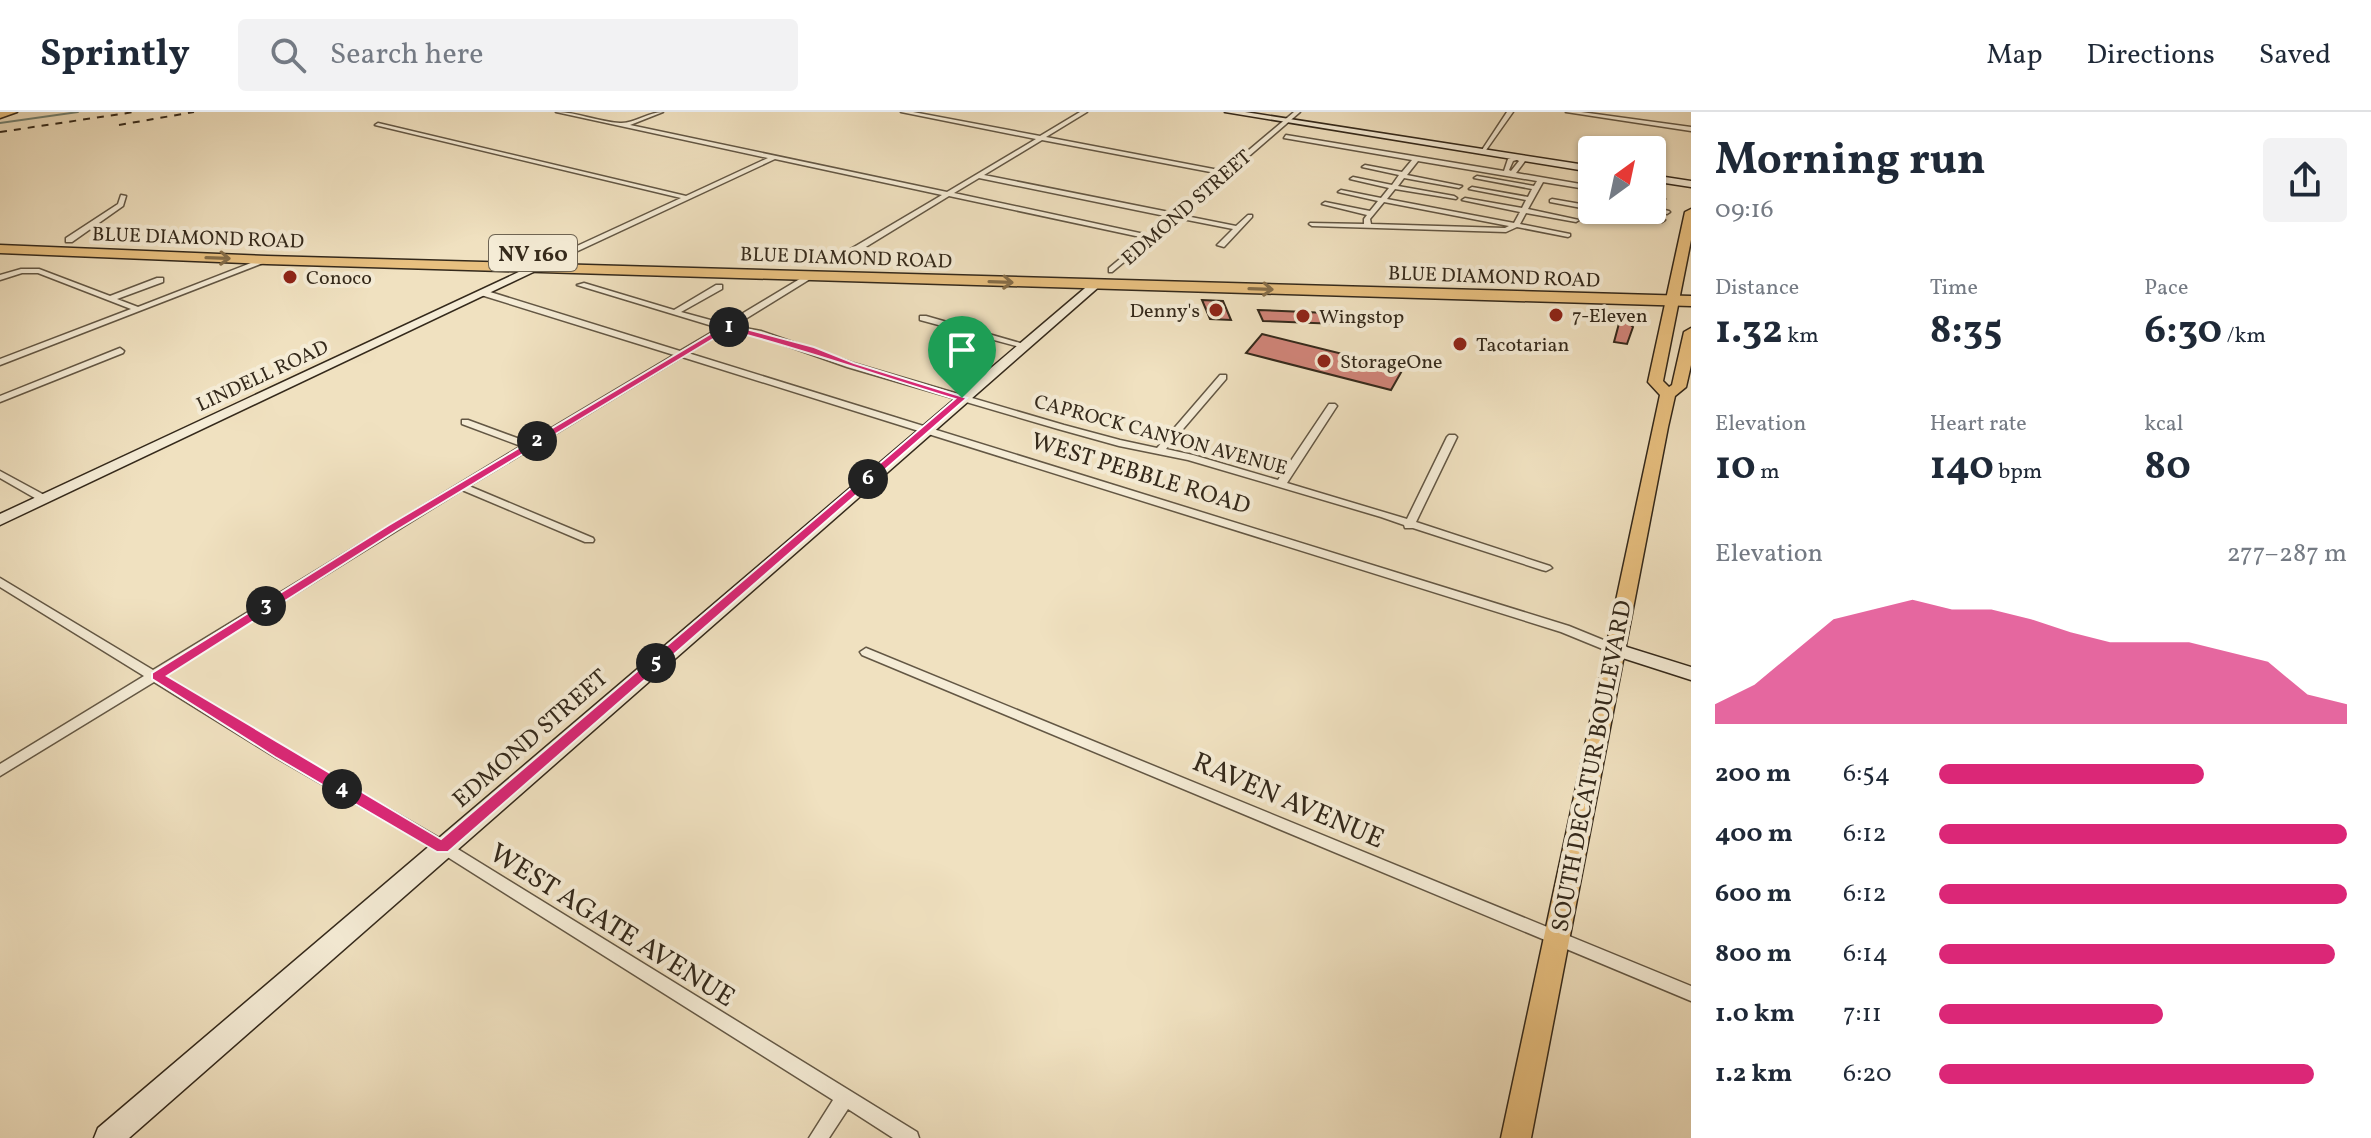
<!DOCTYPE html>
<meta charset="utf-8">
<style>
:root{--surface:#fff;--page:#f2f2f3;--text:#1f2937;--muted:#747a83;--line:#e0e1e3;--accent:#db2777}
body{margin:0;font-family:Vollkorn,serif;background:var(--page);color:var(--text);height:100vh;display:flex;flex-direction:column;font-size:30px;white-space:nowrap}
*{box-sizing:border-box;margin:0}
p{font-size:26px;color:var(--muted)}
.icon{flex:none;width:44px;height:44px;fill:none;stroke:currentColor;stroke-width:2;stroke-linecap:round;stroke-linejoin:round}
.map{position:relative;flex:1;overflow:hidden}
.drawer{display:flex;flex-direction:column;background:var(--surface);width:680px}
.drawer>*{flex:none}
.needle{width:52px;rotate:33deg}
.fabs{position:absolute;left:1578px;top:24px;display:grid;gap:16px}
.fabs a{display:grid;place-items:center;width:88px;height:88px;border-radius:8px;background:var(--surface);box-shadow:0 2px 6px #0004;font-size:40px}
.pin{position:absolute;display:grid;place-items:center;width:68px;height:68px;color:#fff;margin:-82px -34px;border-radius:50% 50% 50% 0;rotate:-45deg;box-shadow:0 0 8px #0007}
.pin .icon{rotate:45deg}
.km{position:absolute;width:40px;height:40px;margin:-20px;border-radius:50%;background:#222;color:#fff;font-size:22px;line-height:40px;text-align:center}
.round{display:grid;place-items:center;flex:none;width:84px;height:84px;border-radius:8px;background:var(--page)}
.summary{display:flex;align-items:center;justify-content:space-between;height:136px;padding:0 24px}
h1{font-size:44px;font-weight:700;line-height:60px}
.metrics{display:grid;grid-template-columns:repeat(3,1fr);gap:12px;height:136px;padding:8px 24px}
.metrics div{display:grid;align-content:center}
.metrics b{font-size:40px;font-weight:700}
.metrics small{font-size:22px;font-weight:400}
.metrics p{font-size:22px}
.chart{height:224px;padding:16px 24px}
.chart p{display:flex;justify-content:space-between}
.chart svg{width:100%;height:144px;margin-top:8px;fill:var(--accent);opacity:.7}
ul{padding:0 24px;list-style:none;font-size:26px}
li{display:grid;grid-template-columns:128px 96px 1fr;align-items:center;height:60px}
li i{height:20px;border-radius:10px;background:var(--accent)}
header{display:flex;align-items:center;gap:48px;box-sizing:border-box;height:112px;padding:0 40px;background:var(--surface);border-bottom:2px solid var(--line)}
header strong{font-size:38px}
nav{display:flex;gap:44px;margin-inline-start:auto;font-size:28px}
.search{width:560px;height:72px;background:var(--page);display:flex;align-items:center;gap:20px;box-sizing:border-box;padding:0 28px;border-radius:8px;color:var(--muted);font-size:30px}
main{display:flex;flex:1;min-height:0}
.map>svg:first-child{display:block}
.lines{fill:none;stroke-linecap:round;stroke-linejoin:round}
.stream{stroke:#728273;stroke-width:2}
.building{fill:#d1857a;stroke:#34291b;stroke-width:2}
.street-casing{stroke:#635744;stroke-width:3}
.secondary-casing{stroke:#34291b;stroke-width:3}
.primary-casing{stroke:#34291b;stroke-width:3}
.highway-casing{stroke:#34291b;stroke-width:3}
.street{fill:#f5ecd6;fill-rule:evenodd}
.secondary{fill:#f5ecd6;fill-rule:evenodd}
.primary{fill:#e8c080;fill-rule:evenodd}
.highway{fill:#e8c080;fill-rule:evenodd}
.rail{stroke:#34291b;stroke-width:2;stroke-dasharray:7 7;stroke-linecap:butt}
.oneway{stroke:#856d48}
.route{fill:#db2777;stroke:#fff;stroke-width:2;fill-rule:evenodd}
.poi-dot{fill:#8f2418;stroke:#f5ecd6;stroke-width:3}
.labels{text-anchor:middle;stroke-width:8;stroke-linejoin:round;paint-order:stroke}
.far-street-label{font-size:20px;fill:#34291b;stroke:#f5ecd6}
.far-poi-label{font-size:20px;fill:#34291b;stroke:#f5ecd6;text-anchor:start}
.shield{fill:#f5ecd6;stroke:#6e6453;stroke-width:2}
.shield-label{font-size:22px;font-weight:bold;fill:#34291b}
.street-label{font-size:24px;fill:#34291b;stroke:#f5ecd6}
.near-street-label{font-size:28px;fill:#34291b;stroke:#f5ecd6}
</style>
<header>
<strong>Sprintly</strong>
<div class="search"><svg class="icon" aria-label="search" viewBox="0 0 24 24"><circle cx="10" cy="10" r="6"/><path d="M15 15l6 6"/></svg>Search here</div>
<nav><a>Map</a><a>Directions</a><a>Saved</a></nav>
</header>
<main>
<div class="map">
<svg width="1691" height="1026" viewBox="0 0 1691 1026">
<rect width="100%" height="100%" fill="#f0e1c0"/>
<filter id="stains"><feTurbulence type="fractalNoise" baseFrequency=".0025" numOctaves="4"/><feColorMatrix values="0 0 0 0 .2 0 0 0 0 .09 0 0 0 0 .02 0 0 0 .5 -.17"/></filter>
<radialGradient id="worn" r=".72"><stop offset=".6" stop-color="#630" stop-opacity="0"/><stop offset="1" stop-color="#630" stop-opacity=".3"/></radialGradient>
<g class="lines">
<!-- stream -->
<path class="stream" d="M0 11 78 0"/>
</g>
<!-- building -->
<path class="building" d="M1202 188 1223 189 1231 208 1210 207Z
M1258 198 1350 202 1338 212 1263 209Z
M1621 204 1633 215 1627 232 1614 230Z
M1262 222 1403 257 1391 278 1246 241Z"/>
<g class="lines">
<defs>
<path id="street" d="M556 0C578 0 598 10 620 11 634 12 648 0 663 0L630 13 947 80 1036 27 901 0H913L1040 24 1080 0H1087L1046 25 1224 59 1294 0H1300L1181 103 1236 114 1248 103H1252V105L1224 135 1217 133 1233 117 1177 106 1112 160H1109V156L1145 126 949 84 838 152H832V148L942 83 775 47 567 144 563 142 564 140 681 86 375 13 378 11 686 84 768 46ZM1042 28 1221 62 1174 101 984 63ZM979 66 1170 105 1149 123 954 81Z
M1507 0H1513L1484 41H1480Z
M1566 0H1581L1691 15V19Z
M1286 23 1504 59 1508 47 1518 44 1525 49 1516 61 1592 74V78L1543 70 1528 97 1579 108 1576 110 1526 101 1520 112 1570 122V124L1568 125 1517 115 1506 120 1312 114 1309 112 1310 111 1364 112V107L1367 103 1322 92 1325 90 1370 99 1378 89 1338 80 1341 78 1381 86 1389 76 1350 67 1353 65 1392 73 1399 63 1362 55 1365 53 1402 60 1412 48 1284 26ZM1517 48 1519 49 1511 59 1509 58 1513 49ZM1418 49 1537 69 1534 74 1477 64 1474 66 1532 77 1528 85 1472 75 1469 77 1526 88 1522 96 1465 86 1462 88 1520 100 1514 111 1387 87 1395 77 1456 87 1457 86 1454 84 1398 74 1404 66 1459 76 1462 74 1407 63ZM1384 90 1509 114 1505 116 1371 112 1370 107Z
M1652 71 1656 73 1652 78Z
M121 83 126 84 123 94 72 130H66V126L118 92Z
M1652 84 1665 87 1662 89 1652 88Z
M1552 87 1592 94V98L1550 90V88Z
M1652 95 1669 99 1670 100 1667 102 1650 98H1652Z
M1602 98H1617L1665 108 1662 110Z
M264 146 271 148 0 253V247L131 197 38 161H22L0 168V163L21 157H39L110 184 157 166H163V170L117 187 138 195Z
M808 162 815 164 734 214 761 219 853 251 1064 313 1120 328 1157 336 1220 263H1226V267L1166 337 1193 343 1278 368 1329 292H1335L1337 294 1287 371 1407 407 1447 325 1449 323H1455L1457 325 1416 410 1550 454 1552 456 1546 459 1542 458 1413 416H1405L1404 413 1381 405 1188 348 1119 334 1058 317 847 255 756 223 728 217 688 241 1569 514 1618 534 1620 537 1614 541 1610 540 1561 520 682 245 469 374 593 426 594 428 593 430H585L462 378 163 564 285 637 448 731 917 1020 919 1026H893L848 997 829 1026H809L833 988 438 739 275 645 154 570 0 664V652L144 564 0 475V466L153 558 521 334 462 312V308H468L528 330 674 243 481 183V179H487L680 239 719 216 577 173 584 171 674 198 716 173H722V177L681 200 725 212Z
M920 204H926L1027 233 1020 235 920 208Z
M120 236 124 239 123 241 0 290V284Z
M0 359 48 385 49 387 48 389H40L0 366Z
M866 536 1691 874V889L862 543 860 540Z"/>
<path id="secondary" d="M1225 0H1245L1592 54V60Z
M1652 63 1691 69V75L1652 69Z
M536 152 546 154 0 413V402Z
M1091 171 1101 173 129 1026H94L98 1016Z
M1614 531 1691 555V568L1607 541 1605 537 1607 533Z"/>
<path id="primary" d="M0 0H17L0 6Z
M1691 97V128L1663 269 1669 275 1672 273 1684 220 1691 216V253L1686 275 1675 284 1668 315 1531 1026H1501L1660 283 1648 270 1685 100Z"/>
<path id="highway" d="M0 133 267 144 1691 184V194L267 152 0 141Z"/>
</defs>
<!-- street casing -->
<use href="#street" class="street-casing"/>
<!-- secondary casing -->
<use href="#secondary" class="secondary-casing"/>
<!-- primary casing -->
<use href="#primary" class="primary-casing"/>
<!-- highway casing -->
<use href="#highway" class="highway-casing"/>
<!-- street -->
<use href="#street" class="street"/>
<!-- secondary -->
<use href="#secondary" class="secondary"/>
<!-- primary -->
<use href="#primary" class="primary"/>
<!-- highway -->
<use href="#highway" class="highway"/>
<!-- rail -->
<path class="rail" d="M119 13 194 0
M0 20 134 0"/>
</g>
<!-- one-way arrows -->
<defs><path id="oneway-shaft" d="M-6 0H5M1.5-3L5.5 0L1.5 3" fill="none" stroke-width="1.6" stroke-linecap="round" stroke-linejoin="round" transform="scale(2)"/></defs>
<g class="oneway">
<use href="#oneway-shaft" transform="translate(218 146) rotate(2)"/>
<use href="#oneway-shaft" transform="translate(1001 170) rotate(2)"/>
<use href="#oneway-shaft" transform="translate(1261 177) rotate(2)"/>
</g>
<!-- route -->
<path class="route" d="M727 212 814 235 854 251 967 286 448 740H437L275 645 152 567V561L389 413ZM728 218C805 238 879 264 955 287L441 727 167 564 397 418Z"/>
<!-- markers -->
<g class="poi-dot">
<circle cx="290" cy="165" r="8"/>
<circle cx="1216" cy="198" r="8"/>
<circle cx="1556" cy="203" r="8"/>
<circle cx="1303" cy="204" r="8"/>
<circle cx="1460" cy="232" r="8"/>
<circle cx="1324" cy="249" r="8"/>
</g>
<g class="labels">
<!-- far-street labels -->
<g class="far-street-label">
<text transform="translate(1186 95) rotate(-41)" y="7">EDMOND STREET</text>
<text transform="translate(198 125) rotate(2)" y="7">BLUE DIAMOND ROAD</text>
<text transform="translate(846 145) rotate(2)" y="7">BLUE DIAMOND ROAD</text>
<text transform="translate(1494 164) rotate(2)" y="7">BLUE DIAMOND ROAD</text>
<text transform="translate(262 263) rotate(-25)" y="7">LINDELL ROAD</text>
<text transform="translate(1161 322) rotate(15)" y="7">CAPROCK CANYON AVENUE</text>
</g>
<!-- far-poi labels -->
<g class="far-poi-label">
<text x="306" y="172">Conoco</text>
<text x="1200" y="205" text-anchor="end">Denny's</text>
<text x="1572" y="210">7-Eleven</text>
<text x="1319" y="211">Wingstop</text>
<text x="1476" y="239">Tacotarian</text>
<text x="1340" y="256">StorageOne</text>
</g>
<!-- shield labels -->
<rect class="shield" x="489" y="123" width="88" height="36" rx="6"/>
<g class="shield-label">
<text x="533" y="149">NV 160</text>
</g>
<!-- street labels -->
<g class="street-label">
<text transform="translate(1141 361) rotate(17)" y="8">WEST PEBBLE ROAD</text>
<text transform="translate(530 626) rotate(-41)" y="8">EDMOND STREET</text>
<text transform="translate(1591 654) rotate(-79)" y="8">SOUTH DECATUR BOULEVARD</text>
</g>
<!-- near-street labels -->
<g class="near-street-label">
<text transform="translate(1289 687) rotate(23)" y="10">RAVEN AVENUE</text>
<text transform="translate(613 812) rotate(32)" y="10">WEST AGATE AVENUE</text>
</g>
</g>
<rect width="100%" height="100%" filter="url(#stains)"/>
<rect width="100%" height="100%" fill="url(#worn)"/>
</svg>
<div class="fabs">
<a><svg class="needle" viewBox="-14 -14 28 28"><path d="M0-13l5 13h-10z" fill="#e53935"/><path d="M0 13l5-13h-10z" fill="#747a83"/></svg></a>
</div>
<div class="pin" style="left:962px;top:286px;background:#1e9e55"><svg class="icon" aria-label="arrive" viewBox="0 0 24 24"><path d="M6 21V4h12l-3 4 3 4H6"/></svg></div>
<b class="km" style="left:729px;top:215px">1</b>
<b class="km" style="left:537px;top:329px">2</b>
<b class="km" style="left:266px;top:494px">3</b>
<b class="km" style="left:342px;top:677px">4</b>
<b class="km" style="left:656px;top:551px">5</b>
<b class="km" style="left:868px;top:367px">6</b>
</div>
<section class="drawer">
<div class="summary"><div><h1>Morning run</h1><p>09:16</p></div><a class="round"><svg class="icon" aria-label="share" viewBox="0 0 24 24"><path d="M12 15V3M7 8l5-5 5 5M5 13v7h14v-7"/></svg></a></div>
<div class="metrics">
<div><p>Distance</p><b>1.32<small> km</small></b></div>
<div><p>Time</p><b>8:35</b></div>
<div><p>Pace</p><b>6:30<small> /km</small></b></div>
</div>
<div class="metrics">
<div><p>Elevation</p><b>10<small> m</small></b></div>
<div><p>Heart rate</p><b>140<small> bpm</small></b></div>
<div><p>kcal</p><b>80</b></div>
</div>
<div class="chart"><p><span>Elevation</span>277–287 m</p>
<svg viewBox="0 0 160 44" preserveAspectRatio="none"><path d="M0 44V38L10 32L20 22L30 12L40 9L50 6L60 9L70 9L80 12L90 16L100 19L110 19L120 19L130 22L140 25L150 35L160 38V44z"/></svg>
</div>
<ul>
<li><b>200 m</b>6:54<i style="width:65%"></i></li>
<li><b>400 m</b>6:12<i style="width:100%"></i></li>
<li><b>600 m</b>6:12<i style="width:100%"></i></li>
<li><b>800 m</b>6:14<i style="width:97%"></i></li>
<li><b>1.0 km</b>7:11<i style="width:55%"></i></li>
<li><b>1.2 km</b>6:20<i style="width:92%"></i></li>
</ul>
</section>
</main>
